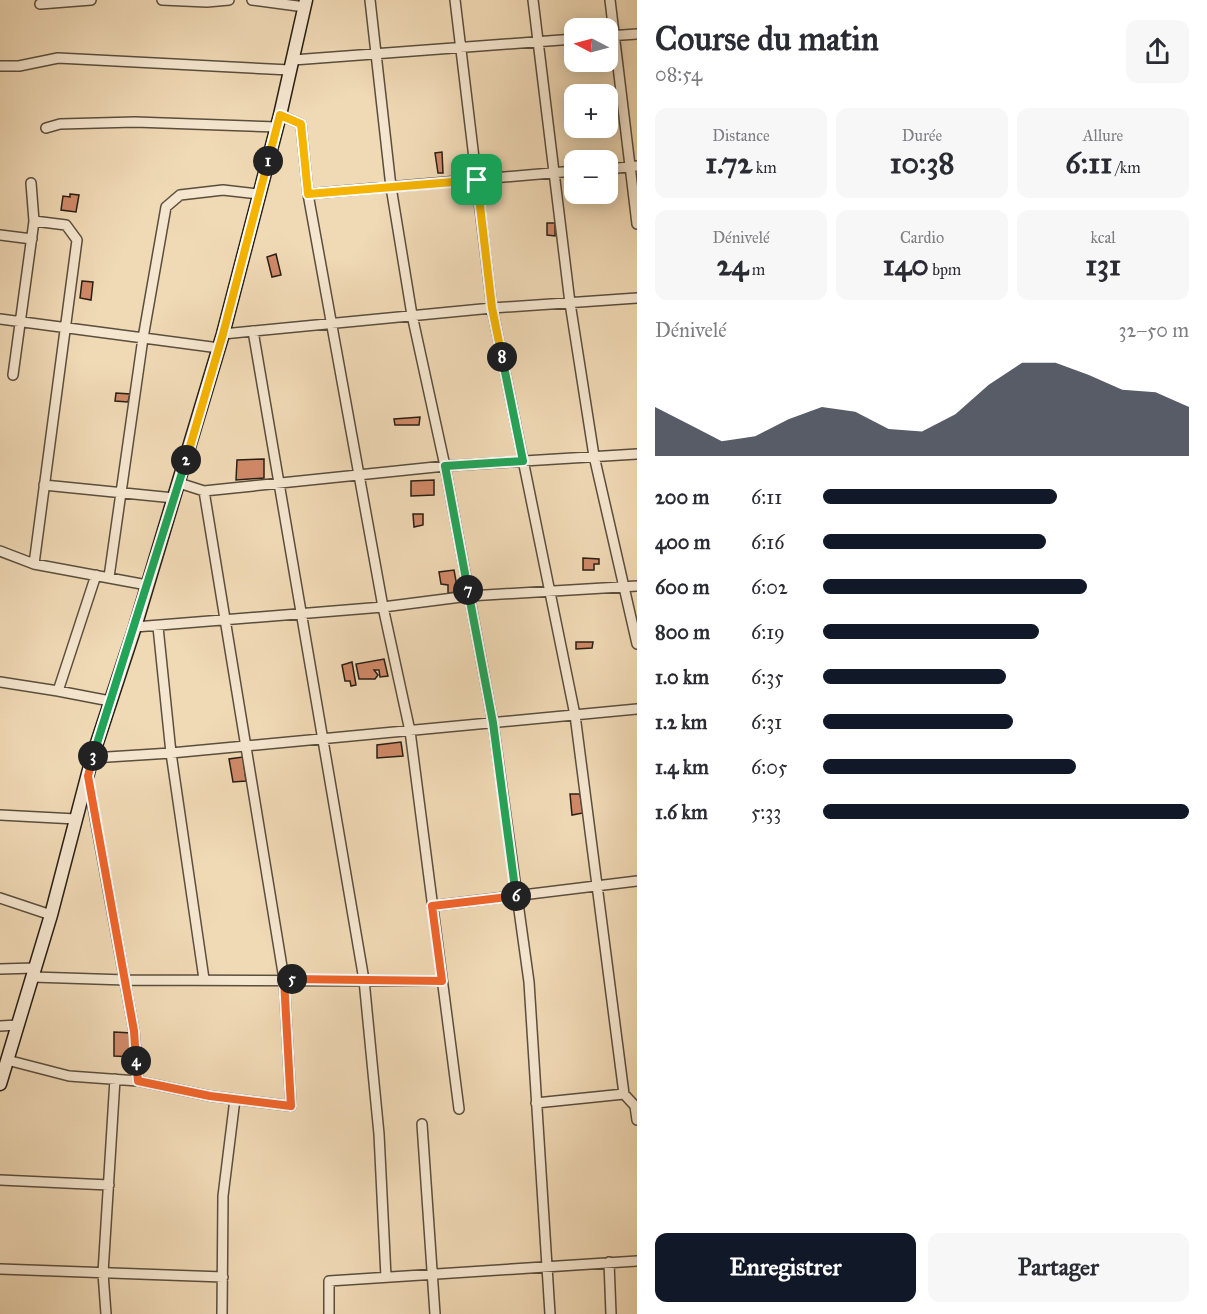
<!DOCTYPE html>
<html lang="fr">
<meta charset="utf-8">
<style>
:root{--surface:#fff;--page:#f7f7f7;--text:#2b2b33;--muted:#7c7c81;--accent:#111827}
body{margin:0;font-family:"IM FELL Great Primer",serif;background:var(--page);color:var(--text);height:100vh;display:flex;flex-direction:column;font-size:22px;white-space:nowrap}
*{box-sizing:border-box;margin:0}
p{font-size:20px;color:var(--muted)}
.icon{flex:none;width:33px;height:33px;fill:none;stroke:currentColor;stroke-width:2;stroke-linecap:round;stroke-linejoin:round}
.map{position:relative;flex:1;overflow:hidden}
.panel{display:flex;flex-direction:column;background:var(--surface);width:570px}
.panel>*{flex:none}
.needle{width:39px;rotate:276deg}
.buttons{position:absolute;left:564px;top:18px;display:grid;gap:12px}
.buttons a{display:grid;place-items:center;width:54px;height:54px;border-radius:12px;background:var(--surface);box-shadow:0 3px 15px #0003;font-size:30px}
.pin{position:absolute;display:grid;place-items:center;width:51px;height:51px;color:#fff;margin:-26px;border-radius:12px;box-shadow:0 3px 9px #0006}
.km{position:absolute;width:30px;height:30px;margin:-15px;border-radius:50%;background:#222;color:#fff;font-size:16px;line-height:30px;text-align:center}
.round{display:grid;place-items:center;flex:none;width:63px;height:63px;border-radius:12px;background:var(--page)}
.head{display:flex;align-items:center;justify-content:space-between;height:102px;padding:0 18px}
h1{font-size:33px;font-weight:700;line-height:45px}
.figures{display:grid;grid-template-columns:repeat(3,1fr);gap:9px;height:102px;padding:6px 18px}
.figures div{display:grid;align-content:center;border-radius:12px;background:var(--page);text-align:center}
.figures b{font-size:30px;font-weight:700}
.figures small{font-size:16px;font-weight:400}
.figures p{font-size:16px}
.chart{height:168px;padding:12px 18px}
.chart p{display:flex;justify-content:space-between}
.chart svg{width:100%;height:108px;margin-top:6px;fill:var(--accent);opacity:.7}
.action{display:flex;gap:12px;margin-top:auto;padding:12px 18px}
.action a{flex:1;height:69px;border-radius:12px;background:var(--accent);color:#fff;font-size:24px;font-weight:700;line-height:69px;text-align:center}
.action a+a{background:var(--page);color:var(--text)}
ul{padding:0 18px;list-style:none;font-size:20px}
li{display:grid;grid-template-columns:96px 72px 1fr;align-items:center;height:45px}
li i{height:15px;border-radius:8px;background:var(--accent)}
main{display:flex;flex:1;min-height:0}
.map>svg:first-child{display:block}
.building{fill:#d08968;stroke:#281f15;stroke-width:1.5}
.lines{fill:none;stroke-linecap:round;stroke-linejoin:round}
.minor-casing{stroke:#5a4e3d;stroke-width:12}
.secondary-casing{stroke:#281f15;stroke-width:15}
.minor{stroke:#f5e6cf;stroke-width:9}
.secondary{stroke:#f5e6cf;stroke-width:12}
.split-1-casing{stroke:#fff;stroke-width:12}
.split-2-casing{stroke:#fff;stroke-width:12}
.split-3-casing{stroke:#fff;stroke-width:12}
.split-4-casing{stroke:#fff;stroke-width:12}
.split-5-casing{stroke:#fff;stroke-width:12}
.split-6-casing{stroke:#fff;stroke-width:12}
.split-7-casing{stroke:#fff;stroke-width:12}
.split-8-casing{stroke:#fff;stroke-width:12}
.split-9-casing{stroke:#fff;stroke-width:12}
.split-1{stroke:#f5b400;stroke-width:8}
.split-2{stroke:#f5b400;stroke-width:8}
.split-3{stroke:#22a559;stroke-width:8}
.split-4{stroke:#f0652b;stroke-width:8}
.split-5{stroke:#f0652b;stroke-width:8}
.split-6{stroke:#f0652b;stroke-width:8}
.split-7{stroke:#22a559;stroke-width:8}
.split-8{stroke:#22a559;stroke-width:8}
.split-9{stroke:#f5b400;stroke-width:8}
</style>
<main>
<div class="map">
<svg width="637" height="1314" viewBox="0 0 637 1314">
<rect width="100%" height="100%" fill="#f0d9b5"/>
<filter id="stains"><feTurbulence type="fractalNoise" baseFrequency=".00333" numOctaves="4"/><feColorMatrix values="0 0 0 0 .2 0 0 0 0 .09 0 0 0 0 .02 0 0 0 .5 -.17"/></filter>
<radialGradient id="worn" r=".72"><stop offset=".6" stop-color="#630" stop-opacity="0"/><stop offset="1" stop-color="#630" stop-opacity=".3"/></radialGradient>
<!-- building -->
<path class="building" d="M442 152 443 173H438L435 153Z
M70 194 79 195 76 212 61 210 63 196 70 197Z
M547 223H555V236L547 235Z
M276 254 281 275 272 277 267 257Z
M82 281 93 282 91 300 80 298Z
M116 393 130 394 128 402 115 401Z
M420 417 419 425H395L394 419Z
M264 459V478L236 480 237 460Z
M434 480V495L411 496V481Z
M413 514H423V525L414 527Z
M583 558 599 559V564H594V570H583Z
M454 570 458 592 448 593V585L441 584 439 572Z
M576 642H593L592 648 576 649Z
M384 659 388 676 380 677 379 670H374L378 675 375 679H359L356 664Z
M352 662 356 685 351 686 350 681H345L342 665Z
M401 742 403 756 377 758V745Z
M243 757 246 781 233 782 229 759Z
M570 794H580L583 813 572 815Z
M114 1032 132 1033 133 1057 114 1056Z"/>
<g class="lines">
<defs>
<path id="minor" d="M162 0 207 2 229 0
M252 0 305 7
M370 0 391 187 412 315 445 466 493 723 529 982 550 1314
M455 0 492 308 575 715 624 1094 635 1106 637 1120
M533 0 570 303 594 456 637 644
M610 0 637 224
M40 4 91 0
M608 36 637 34
M293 60 574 39
M0 66H19L58 58 290 70
M280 115 301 124 308 194 383 607 410 731 459 1109
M46 128 60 124 135 122 277 127
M608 169 637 166
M308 194 574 171
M0 235 32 239
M0 319 219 348
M253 331 364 980 379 1134 386 1277
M223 334 492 308 637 298
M13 375 34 221 31 183
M179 483 204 491 445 466 637 454
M44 485 174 498
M0 551 34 564 147 585
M34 564 77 240 66 225 34 221
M96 575 58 691 110 701
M109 577 143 338 166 207 180 195 223 190 259 194
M135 627 383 607 469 596 637 586
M158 627 171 753 204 979
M0 682 58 691
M92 758 171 753 637 709
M88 779 134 1031 138 1081
M0 815 76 819
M0 898 51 915
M432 906 637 881
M0 969 35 968
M33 977 126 980 442 981
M0 1026 18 1025
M7 1060 69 1076 138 1081 210 1096 291 1106 284 979 204 491
M536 1103 624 1094
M422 1124 435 1314
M0 1180 109 1185
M609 1262 611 1314
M0 1269 223 1277
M106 1314 103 1273 115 1079
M222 1314 223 1196 235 1099
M329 1314V1281L637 1261"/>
<path id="secondary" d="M0 1084 51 915 92 758 135 627 223 334 280 115 306 0"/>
</defs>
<!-- minor casing -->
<use href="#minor" class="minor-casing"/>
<!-- secondary casing -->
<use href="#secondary" class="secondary-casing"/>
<!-- minor -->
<use href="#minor" class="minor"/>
<!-- secondary -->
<use href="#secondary" class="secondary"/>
</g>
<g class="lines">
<defs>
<path id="split-1" d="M268 161 280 115 301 124 308 194 477 180"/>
<path id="split-2" d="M186 460 223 334 268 161"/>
<path id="split-3" d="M93 756 186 460"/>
<path id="split-4" d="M93 756 88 776 134 1031 136 1061"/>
<path id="split-5" d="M136 1061 138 1081 210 1096 291 1106 284 979H292"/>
<path id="split-6" d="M292 979 442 981 432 906 516 896"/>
<path id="split-7" d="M468 590 493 723 516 896"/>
<path id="split-8" d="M468 590 445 466 523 461 502 357"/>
<path id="split-9" d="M477 180 492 308 502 357"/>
</defs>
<!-- split-1 casing -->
<use href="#split-1" class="split-1-casing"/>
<!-- split-2 casing -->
<use href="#split-2" class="split-2-casing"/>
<!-- split-3 casing -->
<use href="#split-3" class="split-3-casing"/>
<!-- split-4 casing -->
<use href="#split-4" class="split-4-casing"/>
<!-- split-5 casing -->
<use href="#split-5" class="split-5-casing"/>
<!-- split-6 casing -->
<use href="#split-6" class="split-6-casing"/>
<!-- split-7 casing -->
<use href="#split-7" class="split-7-casing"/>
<!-- split-8 casing -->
<use href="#split-8" class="split-8-casing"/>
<!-- split-9 casing -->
<use href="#split-9" class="split-9-casing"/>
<!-- split-1 -->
<use href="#split-1" class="split-1"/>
<!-- split-2 -->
<use href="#split-2" class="split-2"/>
<!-- split-3 -->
<use href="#split-3" class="split-3"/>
<!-- split-4 -->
<use href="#split-4" class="split-4"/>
<!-- split-5 -->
<use href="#split-5" class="split-5"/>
<!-- split-6 -->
<use href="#split-6" class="split-6"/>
<!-- split-7 -->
<use href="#split-7" class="split-7"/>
<!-- split-8 -->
<use href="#split-8" class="split-8"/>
<!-- split-9 -->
<use href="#split-9" class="split-9"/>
</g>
<rect width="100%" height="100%" filter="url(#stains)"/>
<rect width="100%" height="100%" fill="url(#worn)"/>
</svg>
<div class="buttons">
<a><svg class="needle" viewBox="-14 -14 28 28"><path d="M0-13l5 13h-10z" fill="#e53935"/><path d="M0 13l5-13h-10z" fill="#7c7c81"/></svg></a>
<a>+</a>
<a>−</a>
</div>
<div class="pin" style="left:477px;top:180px;background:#1e9e55"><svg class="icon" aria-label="arrive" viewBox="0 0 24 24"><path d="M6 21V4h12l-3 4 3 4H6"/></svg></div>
<b class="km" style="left:268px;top:161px">1</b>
<b class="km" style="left:186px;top:460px">2</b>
<b class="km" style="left:93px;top:756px">3</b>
<b class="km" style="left:136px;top:1061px">4</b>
<b class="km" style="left:292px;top:979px">5</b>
<b class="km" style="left:516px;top:896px">6</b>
<b class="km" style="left:468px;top:590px">7</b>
<b class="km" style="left:502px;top:357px">8</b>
</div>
<section class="panel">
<div class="head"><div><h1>Course du matin</h1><p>08:54</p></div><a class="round"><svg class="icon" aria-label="share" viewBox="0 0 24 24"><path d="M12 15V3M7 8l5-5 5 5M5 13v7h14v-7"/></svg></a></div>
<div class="figures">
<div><p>Distance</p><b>1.72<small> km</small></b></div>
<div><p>Durée</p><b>10:38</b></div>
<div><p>Allure</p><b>6:11<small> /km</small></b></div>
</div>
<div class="figures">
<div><p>Dénivelé</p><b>24<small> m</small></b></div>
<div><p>Cardio</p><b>140<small> bpm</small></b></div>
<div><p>kcal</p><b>131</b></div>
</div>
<div class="chart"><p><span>Dénivelé</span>32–50 m</p>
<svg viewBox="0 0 160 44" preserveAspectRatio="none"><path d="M0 44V24L10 31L20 38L30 36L40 29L50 24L60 26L70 33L80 34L90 27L100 15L110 6L120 6L130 11L140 17L150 18L160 24V44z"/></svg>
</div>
<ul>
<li><b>200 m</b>6:11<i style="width:64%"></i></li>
<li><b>400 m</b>6:16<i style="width:61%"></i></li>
<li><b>600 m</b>6:02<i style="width:72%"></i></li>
<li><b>800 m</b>6:19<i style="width:59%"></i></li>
<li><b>1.0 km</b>6:35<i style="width:50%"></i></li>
<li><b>1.2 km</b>6:31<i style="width:52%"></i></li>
<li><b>1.4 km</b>6:05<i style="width:69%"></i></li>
<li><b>1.6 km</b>5:33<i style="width:100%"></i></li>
</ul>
<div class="action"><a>Enregistrer</a><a>Partager</a></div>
</section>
</main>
